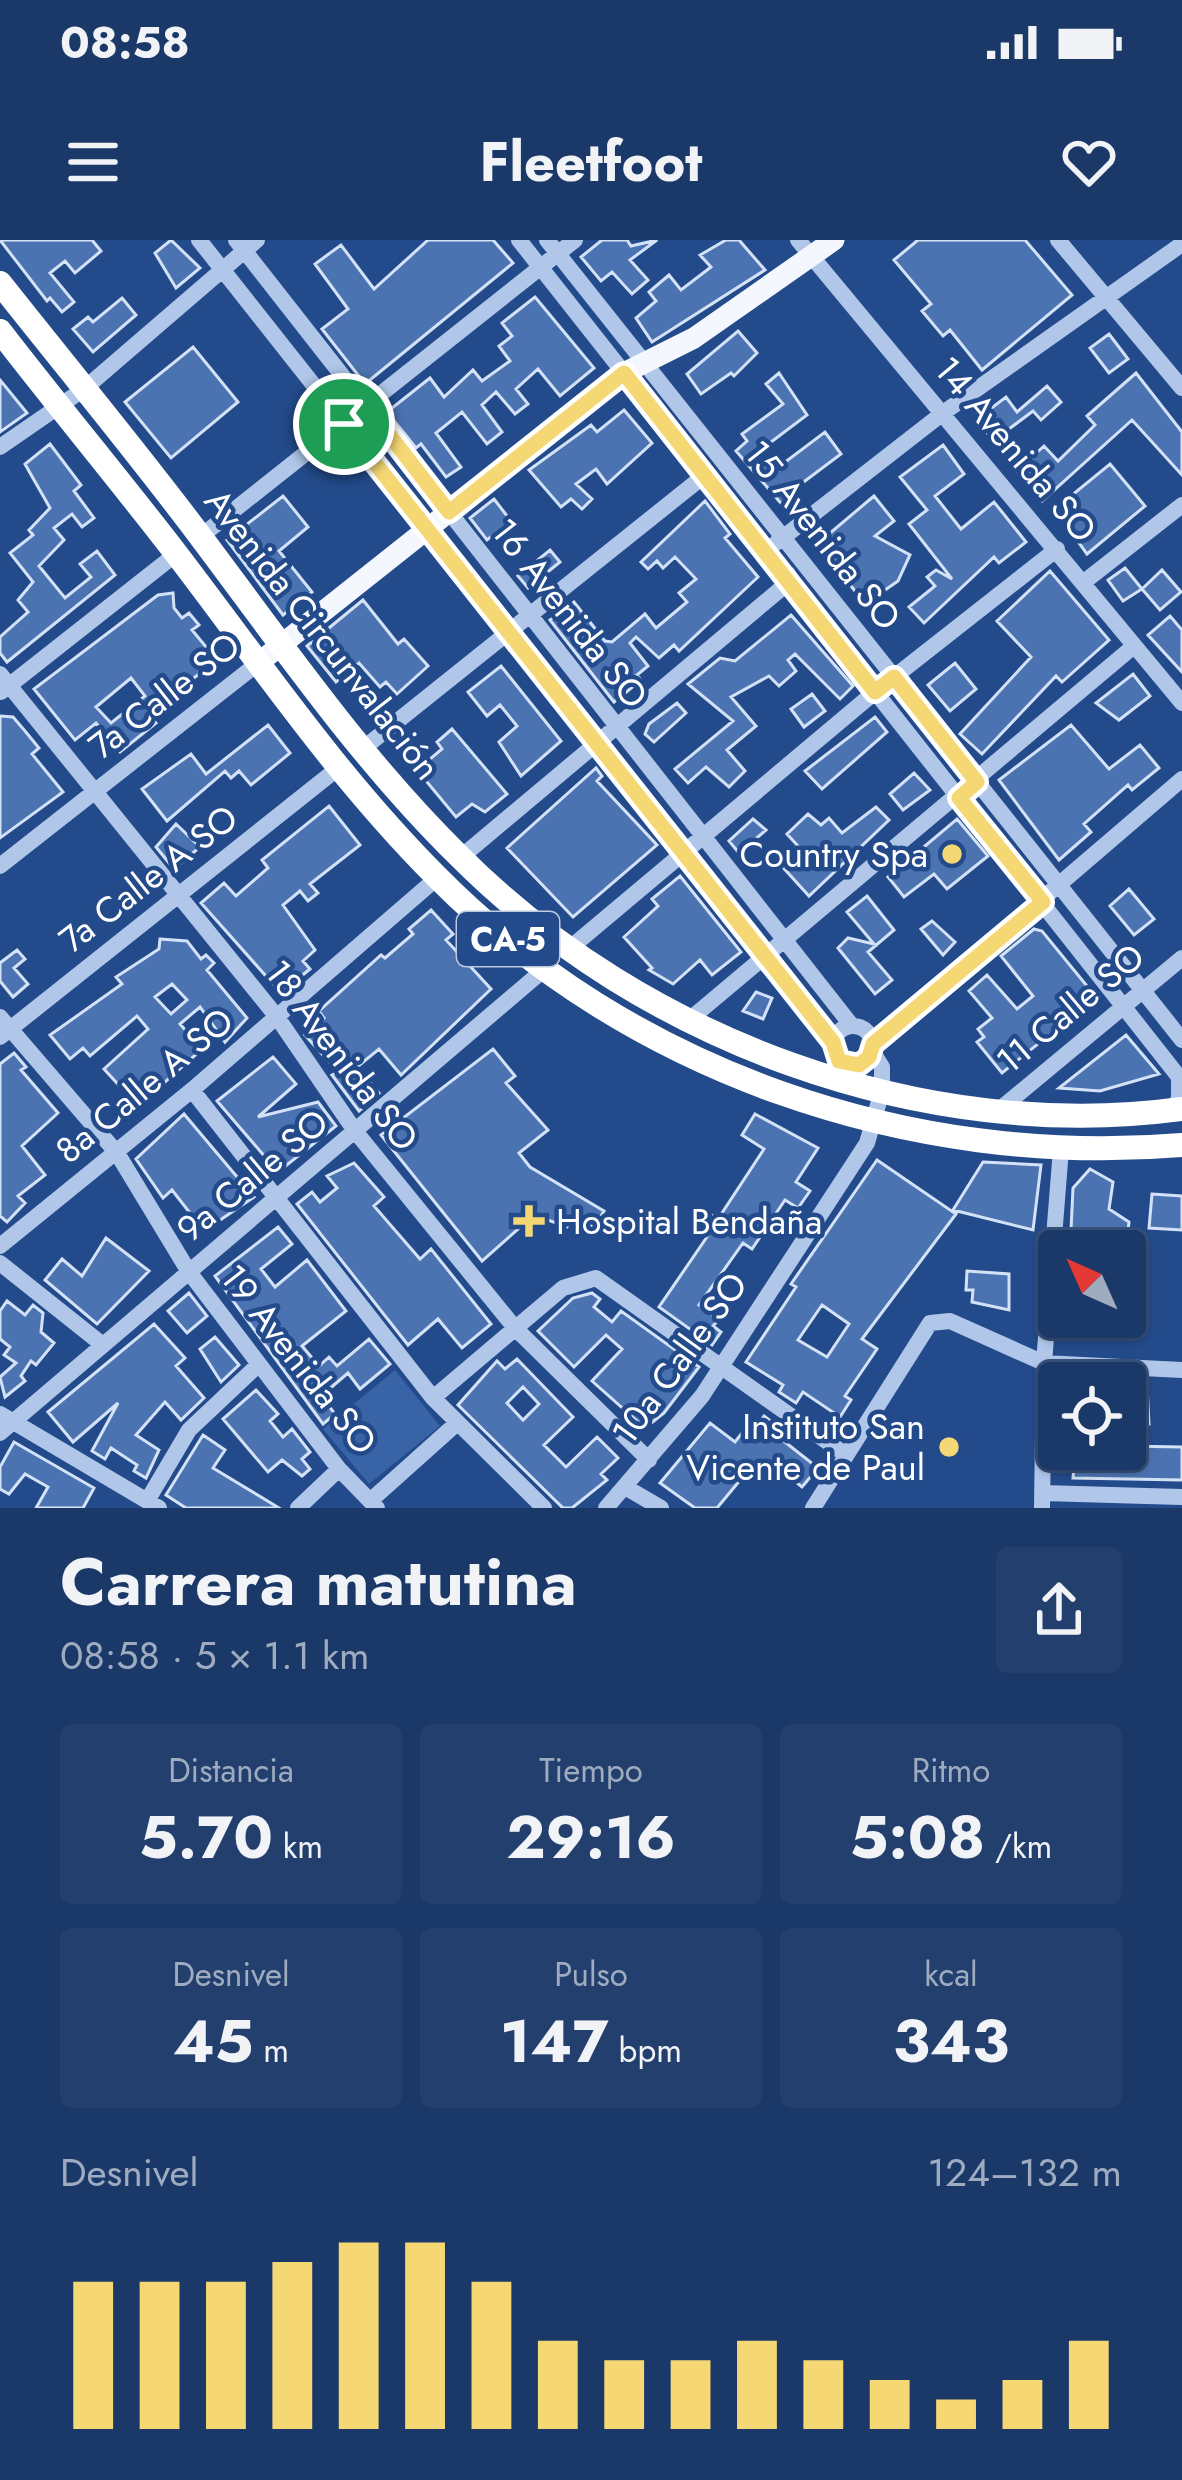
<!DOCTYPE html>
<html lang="es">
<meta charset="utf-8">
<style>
:root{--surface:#1a3868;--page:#233f6e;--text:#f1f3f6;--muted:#9facc0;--line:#38527c;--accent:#f5d773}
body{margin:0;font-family:Jost,sans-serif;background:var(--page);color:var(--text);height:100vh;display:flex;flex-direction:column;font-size:45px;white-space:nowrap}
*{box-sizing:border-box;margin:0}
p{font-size:39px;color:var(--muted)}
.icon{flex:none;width:66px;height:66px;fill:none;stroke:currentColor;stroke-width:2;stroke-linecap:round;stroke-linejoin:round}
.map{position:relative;height:1268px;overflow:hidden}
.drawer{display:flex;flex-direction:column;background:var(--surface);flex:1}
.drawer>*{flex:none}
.needle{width:78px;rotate:315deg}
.tools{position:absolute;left:1038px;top:990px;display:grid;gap:24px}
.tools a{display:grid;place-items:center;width:108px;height:108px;border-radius:12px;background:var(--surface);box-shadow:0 3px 9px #0004,0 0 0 3px var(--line);font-size:60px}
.pin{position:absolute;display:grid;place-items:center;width:102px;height:102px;color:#fff;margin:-51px;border:6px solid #fff;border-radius:50%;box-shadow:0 3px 12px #0007}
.round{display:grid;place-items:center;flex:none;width:126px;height:126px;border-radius:12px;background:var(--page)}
.headline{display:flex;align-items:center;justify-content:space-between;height:204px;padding:0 60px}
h1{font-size:66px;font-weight:700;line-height:90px}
.stats{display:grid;grid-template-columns:repeat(3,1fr);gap:18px;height:204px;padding:12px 60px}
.stats div{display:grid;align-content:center;border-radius:12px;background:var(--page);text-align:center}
.stats b{font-size:60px;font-weight:700}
.stats small{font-size:33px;font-weight:400}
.stats p{font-size:33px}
.chart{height:336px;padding:24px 60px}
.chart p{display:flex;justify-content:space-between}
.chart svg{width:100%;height:216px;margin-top:12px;stroke:var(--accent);stroke-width:6}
.status{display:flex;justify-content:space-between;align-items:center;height:84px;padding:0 60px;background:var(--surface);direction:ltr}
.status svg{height:33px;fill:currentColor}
header{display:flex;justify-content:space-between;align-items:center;height:156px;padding:0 60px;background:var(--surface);font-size:54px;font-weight:700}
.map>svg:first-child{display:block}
.green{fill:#3863a6}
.building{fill:#4c73b1;stroke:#d4e2f8;stroke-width:3;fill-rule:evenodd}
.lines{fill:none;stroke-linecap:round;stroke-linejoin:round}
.minor{stroke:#b0c7ea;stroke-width:16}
.major{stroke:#f4f7fe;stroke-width:21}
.highway{stroke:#fff;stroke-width:24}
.route-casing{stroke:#fff;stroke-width:24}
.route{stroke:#f5d773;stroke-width:15}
.poi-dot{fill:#f5d773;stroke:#234a8a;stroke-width:4.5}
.labels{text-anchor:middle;stroke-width:9;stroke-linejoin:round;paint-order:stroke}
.shield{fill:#234a8a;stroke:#bdc9dc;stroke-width:3}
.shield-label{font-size:33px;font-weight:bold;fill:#fff}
.street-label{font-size:36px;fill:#fff;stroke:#234a8a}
.poi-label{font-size:36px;fill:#fff;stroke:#234a8a;text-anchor:end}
</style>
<div class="status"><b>08:58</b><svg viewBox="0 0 49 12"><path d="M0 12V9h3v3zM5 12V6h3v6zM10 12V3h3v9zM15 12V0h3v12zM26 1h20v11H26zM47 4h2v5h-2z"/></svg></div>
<header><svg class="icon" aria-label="menu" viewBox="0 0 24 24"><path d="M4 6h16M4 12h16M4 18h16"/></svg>Fleetfoot<svg class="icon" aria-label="heart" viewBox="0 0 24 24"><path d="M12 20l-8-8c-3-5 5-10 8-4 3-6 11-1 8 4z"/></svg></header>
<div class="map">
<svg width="1182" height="1268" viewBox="0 0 1182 1268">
<rect width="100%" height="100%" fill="#234a8a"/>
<!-- green -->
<path class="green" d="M395 1130 440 1186 369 1244 323 1189Z"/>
<!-- building -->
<path class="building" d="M0 0H92L101 11 75 33 65 21 50 33 74 62 62 72 50 58 47 61Z
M171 0 200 28 176 48 155 13Z
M428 0H493L513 23 365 144 322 89 348 69 315 24 341 5 374 49Z
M602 0H627L631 6 657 0 630 20 648 40 632 54 612 32 601 41 581 17Z
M726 0H739L765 30 652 102 636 78 656 61 649 52 669 35 681 50 711 27 700 15Z
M918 0H1025L1072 55 982 130 950 90 943 96 922 71 931 64 894 20Z
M535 57 594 128 560 156 538 129 516 149 528 164 515 174 496 152 482 165 502 192 487 204 462 172 436 193 461 227 446 237 421 204 416 208 387 172 430 138 444 157 473 130 482 141 510 121 499 106 512 96 502 83Z
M122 58 136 75 93 112 73 89 88 77 93 82Z
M738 91 757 113 734 136 731 133 701 154 687 134Z
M1109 94 1128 119 1109 133 1090 108Z
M193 107 238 162 171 218 125 162Z
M779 133 807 175 755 214 772 232 825 192 841 214 789 253 801 267 791 275 736 211 747 201 742 194 783 164 766 144Z
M1136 133 1182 192V235L1132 180 1042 261 1017 231 1044 206 1058 221 1095 185 1087 176Z
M0 140 27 173 0 192Z
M1047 146 1061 162 1041 180 1033 171 993 201 977 179 1006 157 1017 172Z
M624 170 652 203 607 244 596 229 576 244 592 259 582 269 571 259 561 267 529 230 591 185 597 192Z
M50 204 81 245 74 251 94 278 82 287 72 274 54 288 64 300 39 326 65 358 91 337 80 324 97 311 115 335 7 422 0 413V397L28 372 18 360 33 342 10 313 33 295 29 290 50 268 25 224Z
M943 205 964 234 935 256 961 289 994 262 1026 302 999 323 994 317 924 383 909 367 935 346 927 337 936 330 952 339 909 284 927 270 900 237Z
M1110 224 1145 266 1087 314 1055 269Z
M283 256 308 287 279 311 312 352 283 375 227 300Z
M874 256 894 281 875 296 910 315 898 341 865 364 844 337 848 334 817 304Z
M494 259 511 281 487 300 470 278Z
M705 261 730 294 725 298 758 337 679 411 674 405 659 418 636 397 630 403 648 426 637 435 641 440 614 462 550 380 574 362 605 401 612 402 645 374 656 388 687 362 679 353 696 339 675 317 663 328 657 321 648 329 641 322Z
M550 310 560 322 528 348 518 336Z
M1125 328 1142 349 1123 361 1108 340Z
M1162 330 1181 352 1160 370 1142 349Z
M1050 331 1109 400 1062 442 1056 436 982 514 960 494 1031 417 997 381Z
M173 353 174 368 182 378 189 373 199 385 192 390 217 420 177 451 181 457 168 467 163 460 147 473 156 483 120 512 96 483 75 500 34 449 158 355ZM131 438 145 456 111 483 96 467Z
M363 360 398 404 404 399 428 426 397 454 386 442 380 447 359 423 336 442 307 406Z
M791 375 853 446 840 459 795 414 788 420 796 431 779 446 769 436 731 457 756 486 727 510 745 531 729 547 706 527 688 543 675 529 733 481 688 444 720 418 735 421Z
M1170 376 1182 390V432L1148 395Z
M955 423 976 449 950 471 928 445Z
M501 426 561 501 521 536 499 502 517 486 500 465 487 476 468 452Z
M1133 434 1150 456 1119 480 1096 463Z
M812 454 825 471 804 487 791 469Z
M677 463 686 473 654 502 645 494 649 484Z
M0 476 13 477 25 491 39 508 32 514 63 552 0 598Z
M875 477 887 492 822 549 805 531Z
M268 485 290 513 251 545 239 531 231 538 225 531 167 581 142 549 191 514 206 534Z
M1071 485 1109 529 1140 505 1159 528 1132 550 1128 545 1084 584 1091 592 1059 620 999 540Z
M452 489 507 554 485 572 472 564 456 577 417 530 442 509 437 502Z
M596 528 602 536 597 541 657 605 573 677 507 608Z
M914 533 930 550 903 570 890 554Z
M329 566 360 605 310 644 318 653 308 661 300 651 283 665 315 710 303 721 310 729 281 753 201 663 224 643 236 656 268 628 262 620Z
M876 567 889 580 809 656 778 622 798 606 787 594 808 574 821 585 829 578 842 593Z
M753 579 766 590 739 613 729 601Z
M957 579 988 616 947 649 934 634 904 657 888 637Z
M176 584 200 607 174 629 156 607Z
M680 636 741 712 712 735 700 720 673 744 649 730 652 728 624 697 658 666 652 659Z
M1129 649 1154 679 1134 695 1110 666Z
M867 656 894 690 868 712 892 740 875 754 838 708 848 698 874 704 847 672Z
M431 670 453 694 446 700 491 749 401 835 379 809 357 827 379 853 359 871 332 835 338 832 305 795 324 778 319 771 381 715 385 718 413 694 409 689Z
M932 681 955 702 943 715 921 689Z
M1034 689 1042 691 1096 757 1002 833 977 802 984 797 978 789 992 778 969 751 987 735 1017 769 1033 756 1001 716Z
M160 699 187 701 201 719 206 715 214 723 207 730 247 778 225 802 200 767 180 784 202 809 138 866 104 829 148 789 137 776 90 816 83 808 70 819 50 795 122 744 116 737 159 709ZM172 744 187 760 171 774 155 757Z
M17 710 25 719 14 728 28 744 13 757 0 741V723Z
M756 752 772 758 763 779 743 771Z
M1126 795 1159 834 1100 851 1059 848Z
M493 809 515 836 506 843 548 890 519 913 530 927 604 971 594 988 574 975 567 987 534 975 482 1021 381 895Z
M14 813 26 827 21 830 58 873 22 906 45 935 18 956 25 963 7 982 0 976V824Z
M273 817 296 844 258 877 318 862 336 886 278 932 217 861Z
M184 874 254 957 204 991 172 950 163 958 136 919Z
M755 874 818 908 796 942 810 951 798 968 785 960 752 1009 743 1003 699 1065 719 1079 713 1086 721 1092 712 1105 659 1067 709 994 701 989 711 975 718 979 764 909 742 895Z
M877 920 956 974 862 1099 877 1109 845 1156 851 1160 840 1177 803 1152 796 1163 779 1152 783 1145 746 1122 796 1047 791 1044ZM822 1065 849 1084 827 1117 798 1100Z
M983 922 1041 925 1033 990 953 970Z
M354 923 384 957 374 966 420 1019 431 1009 491 1084 462 1108 438 1079 408 1105 297 964 312 952 320 962 337 948 327 936Z
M1090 929 1113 942 1109 969 1129 982 1126 1011H1070L1073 948Z
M1152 954 1182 956V990L1149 988Z
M278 987 292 1004 261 1029 275 1047 307 1020 346 1071 302 1106 319 1126 329 1117 337 1126 369 1099 390 1124 360 1149 348 1133 321 1156 335 1174 323 1184 215 1036Z
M106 998 149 1031 97 1084 45 1040 62 1019 82 1036Z
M1125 1011 1142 1018 1139 1059 1125 1058Z
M967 1031 1009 1034V1070L972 1062 973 1050H966Z
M189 1053 207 1076 187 1093 168 1071Z
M592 1053 600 1059 594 1067 612 1082 621 1071 699 1127 664 1173 645 1188 592 1141 622 1109 606 1095 574 1127 538 1091 573 1058Z
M7 1061 25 1075 33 1065 43 1073 41 1092 54 1103 36 1125 31 1121 21 1136 25 1141 5 1157 0 1137 16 1123 4 1115 10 1107 0 1099V1071Z
M154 1084 185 1118 176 1126 204 1158 181 1180 165 1162 136 1195 159 1210 146 1238 134 1231 137 1225 111 1208 105 1219 92 1211 118 1163 73 1202 48 1172Z
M215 1097 239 1125 221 1142 200 1109Z
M517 1119 573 1177 544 1205 566 1227 597 1197 618 1218 601 1234 607 1240 572 1268H563L458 1165 497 1121 505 1129ZM523 1147 539 1164 523 1180 507 1163Z
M1147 1145 1149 1184 1135 1183 1136 1146Z
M256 1150 278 1174 270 1181 283 1197 292 1189 310 1212 302 1219 310 1229 302 1236 282 1220 268 1232 223 1179Z
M764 1176 781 1189 776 1195 818 1228 802 1247 782 1231 776 1238 756 1221 717 1268H695L660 1243 710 1183 735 1202 742 1193 748 1197Z
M203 1195 225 1210 213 1228 279 1268H186L166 1255Z
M14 1202 94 1248 83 1268H36L48 1247 25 1234 9 1254 0 1249V1227Z
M1125 1206 1182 1207V1240L1073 1238 1074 1227H1060V1215H1072V1209Z"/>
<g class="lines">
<!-- minor -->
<path class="minor" d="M199 0 833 802
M236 0 852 786
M519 0 1179 837V859L1171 871
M547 0 1182 800
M798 0 1182 463
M1058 0 1182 148
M0 207 84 149 257 0
M200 297 575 0
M776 303 943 173 1182 4
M1084 342 1182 265
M0 434 277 777 355 891 515 1088 649 1220
M1 452 176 314
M360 511 705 235
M460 618 789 342 788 334
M0 626 257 424
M569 709 875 452 1057 309
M0 777 117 913 189 1032 339 1229 377 1268
M689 780 1134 406
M833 806a20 20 0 1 1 40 0a20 20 0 1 1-40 0Z
M0 797 337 529
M873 804 1182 539
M192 850 433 1158 544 1268
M999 870 1182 718
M0 1006 192 850 437 638
M0 1023 103 1105
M433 1158 563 1048 596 1038 846 1215
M0 1174 159 1268
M0 1193 547 727
M625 1247 661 1268
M1042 1253 1182 1257
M147 1261 189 1190 258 1125
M370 1261 456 1184
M298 1268 339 1229
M606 1268 702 1156 867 903 882 851V827L872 811
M813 1268 930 1083 950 1081 1044 1123 1182 1130
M1042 1268 1044 1123 1061 909"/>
<!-- major -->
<path class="major" d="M257 424 624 133 694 98 834 0"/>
<!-- highway -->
<path class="highway" d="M0 43C68 129 138 213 203 300 285 409 362 521 460 617 643 800 923 904 1182 869
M0 91C57 165 117 237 175 312 260 423 337 537 437 637 630 832 911 928 1182 905"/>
</g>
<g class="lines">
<defs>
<path id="route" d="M624 133 875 452 894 437 977 542 959 558 1043 662 873 804 869 817 859 825 839 821 833 802 344 184 367 166 449 272Z"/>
</defs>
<!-- route casing -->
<use href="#route" class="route-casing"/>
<!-- route -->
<use href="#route" class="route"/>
</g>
<!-- markers -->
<g class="poi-dot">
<circle cx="952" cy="614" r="12"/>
<path d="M523 963h12v12h12v12h-12v12h-12v-12h-12v-12h12z"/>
<circle cx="949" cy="1207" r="12"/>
</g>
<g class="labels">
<!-- shield labels -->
<rect class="shield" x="457" y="672" width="102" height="54" rx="9"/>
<g class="shield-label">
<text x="508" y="711">CA-5</text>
</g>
<!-- street labels -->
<g class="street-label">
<text transform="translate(1016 209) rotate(50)" y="13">14 Avenida SO</text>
<text transform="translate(823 295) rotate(52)" y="13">15 Avenida SO</text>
<text transform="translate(570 373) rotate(52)" y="13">16 Avenida SO</text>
<text transform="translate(323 394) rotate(52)" y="13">Avenida Circunvalación</text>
<text transform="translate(164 455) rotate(-38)" y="13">7a Calle SO</text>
<text transform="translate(148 638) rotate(-38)" y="13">7a Calle A SO</text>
<text transform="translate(1070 768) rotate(-40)" y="13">11 Calle SO</text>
<text transform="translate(342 815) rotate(53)" y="13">18 Avenida SO</text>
<text transform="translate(144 845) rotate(-40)" y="13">8a Calle A SO</text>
<text transform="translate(252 935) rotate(-40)" y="13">9a Calle SO</text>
<text transform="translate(679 1118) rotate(-54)" y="13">10a Calle SO</text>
<text transform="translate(299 1119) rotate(52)" y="13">19 Avenida SO</text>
</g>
<!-- poi labels -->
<g class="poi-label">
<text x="928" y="627">Country Spa</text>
<text x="556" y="994" text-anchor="start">Hospital Bendaña</text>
<text x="925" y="1199">Instituto San<tspan x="925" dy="41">Vicente de Paul</tspan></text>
</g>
</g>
</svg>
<div class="tools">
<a><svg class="needle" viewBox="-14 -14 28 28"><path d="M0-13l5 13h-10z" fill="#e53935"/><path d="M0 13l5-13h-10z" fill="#9facc0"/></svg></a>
<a><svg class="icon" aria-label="locate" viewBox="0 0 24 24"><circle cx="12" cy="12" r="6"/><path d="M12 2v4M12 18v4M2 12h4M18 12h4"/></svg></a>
</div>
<div class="pin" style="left:344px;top:184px;background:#1e9e55"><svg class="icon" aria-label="arrive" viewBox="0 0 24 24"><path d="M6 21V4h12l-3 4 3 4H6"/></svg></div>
</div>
<section class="drawer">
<div class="headline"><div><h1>Carrera matutina</h1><p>08:58 · 5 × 1.1 km</p></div><a class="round"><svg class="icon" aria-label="share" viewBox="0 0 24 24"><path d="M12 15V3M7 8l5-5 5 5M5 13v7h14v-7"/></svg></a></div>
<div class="stats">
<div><p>Distancia</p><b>5.70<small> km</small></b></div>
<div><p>Tiempo</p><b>29:16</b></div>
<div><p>Ritmo</p><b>5:08<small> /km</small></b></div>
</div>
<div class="stats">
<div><p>Desnivel</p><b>45<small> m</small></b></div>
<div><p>Pulso</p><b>147<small> bpm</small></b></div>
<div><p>kcal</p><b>343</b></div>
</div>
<div class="chart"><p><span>Desnivel</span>124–132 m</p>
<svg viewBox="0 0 160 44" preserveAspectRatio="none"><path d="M5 44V14M15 44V14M25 44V14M35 44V10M45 44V6M55 44V6M65 44V14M75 44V26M85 44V30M95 44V30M105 44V26M115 44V30M125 44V34M135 44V38M145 44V34M155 44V26"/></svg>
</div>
</section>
